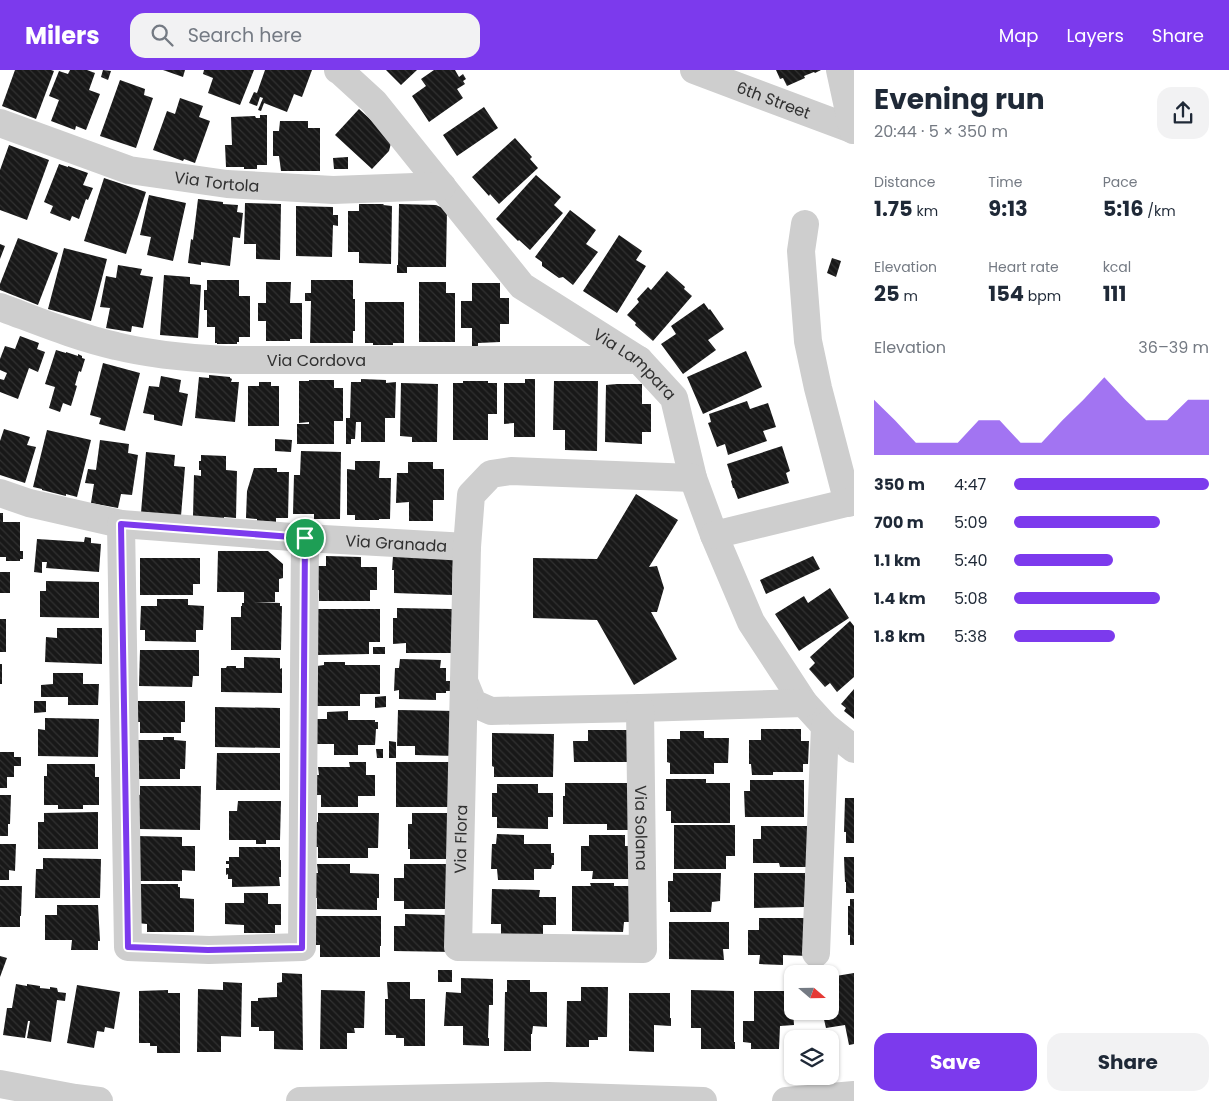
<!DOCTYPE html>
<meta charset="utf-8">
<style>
:root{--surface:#fff;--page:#f2f2f3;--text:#1f2937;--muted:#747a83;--accent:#7c3aed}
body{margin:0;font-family:Poppins,sans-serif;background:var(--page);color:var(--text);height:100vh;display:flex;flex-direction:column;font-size:19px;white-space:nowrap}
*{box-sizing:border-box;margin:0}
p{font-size:16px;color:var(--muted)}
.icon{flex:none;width:28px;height:28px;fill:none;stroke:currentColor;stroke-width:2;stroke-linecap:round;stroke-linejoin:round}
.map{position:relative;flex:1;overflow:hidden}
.side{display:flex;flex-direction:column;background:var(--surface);width:375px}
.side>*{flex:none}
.needle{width:32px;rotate:110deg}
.controls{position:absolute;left:784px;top:895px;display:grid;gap:10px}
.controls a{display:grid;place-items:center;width:55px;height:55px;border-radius:10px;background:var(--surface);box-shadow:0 1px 4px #0004;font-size:25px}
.pin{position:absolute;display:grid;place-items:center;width:42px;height:42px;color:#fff;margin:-21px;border:2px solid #fff;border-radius:50%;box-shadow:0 1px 5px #0007}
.round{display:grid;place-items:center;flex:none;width:52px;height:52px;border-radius:15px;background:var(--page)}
.head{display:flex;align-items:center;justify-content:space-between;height:85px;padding:0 20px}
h1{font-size:28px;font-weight:700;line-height:38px}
.figures{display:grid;grid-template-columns:repeat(3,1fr);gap:8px;height:85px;padding:5px 20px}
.figures div{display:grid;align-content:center}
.figures b{font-size:21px;font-weight:700}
.figures small{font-size:14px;font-weight:400}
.figures p{font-size:14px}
.chart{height:140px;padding:10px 20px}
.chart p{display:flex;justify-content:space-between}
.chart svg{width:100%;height:90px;margin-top:5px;fill:var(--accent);opacity:.7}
.cta{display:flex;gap:10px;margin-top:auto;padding:10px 20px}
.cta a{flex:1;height:58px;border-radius:15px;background:var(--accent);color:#fff;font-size:20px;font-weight:700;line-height:58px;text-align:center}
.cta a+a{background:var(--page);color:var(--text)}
ul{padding:0 20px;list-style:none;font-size:16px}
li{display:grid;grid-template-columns:80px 60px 1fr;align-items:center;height:38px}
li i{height:12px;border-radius:6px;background:var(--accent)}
header{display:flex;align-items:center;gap:30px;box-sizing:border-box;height:70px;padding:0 25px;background:var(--accent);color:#fff}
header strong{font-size:24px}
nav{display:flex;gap:28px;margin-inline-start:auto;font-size:18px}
.search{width:350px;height:45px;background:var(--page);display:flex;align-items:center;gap:12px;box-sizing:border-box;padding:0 18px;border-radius:15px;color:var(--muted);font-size:19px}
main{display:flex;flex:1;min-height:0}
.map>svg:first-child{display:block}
.building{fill:url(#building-back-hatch)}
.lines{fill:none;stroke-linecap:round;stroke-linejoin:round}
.minor{stroke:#cecece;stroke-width:28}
.route-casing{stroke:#fff;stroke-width:10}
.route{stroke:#7c3aed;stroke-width:6}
.labels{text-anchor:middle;stroke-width:5;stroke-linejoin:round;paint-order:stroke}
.street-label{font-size:16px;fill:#313131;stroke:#fff}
</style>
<header>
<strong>Milers</strong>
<div class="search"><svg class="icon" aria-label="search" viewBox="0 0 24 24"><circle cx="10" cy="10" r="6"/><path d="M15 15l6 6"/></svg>Search here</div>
<nav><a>Map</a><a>Layers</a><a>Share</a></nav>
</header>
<main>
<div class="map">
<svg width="854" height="1031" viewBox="0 0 854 1031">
<defs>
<pattern id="building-back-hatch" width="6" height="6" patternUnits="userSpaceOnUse" patternTransform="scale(1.25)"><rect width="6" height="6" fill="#181818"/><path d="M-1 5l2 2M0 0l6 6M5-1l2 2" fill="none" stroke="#313131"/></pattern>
</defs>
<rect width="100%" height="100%" fill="#fff"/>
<!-- building -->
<path class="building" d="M15 0H51L54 1 36 49 2 36Z
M70 0H87L95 3 89 20 100 24 86 60 76 56 75 60 51 51 59 30 49 26 59 1 68 4Z
M103 0 111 1 108 10 101 7Z
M163 0H185L183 7Z
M204 0H254L240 35 208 23 213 8 203 4Z
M265 0H312L302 27 294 24 287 42 264 33 261 41 258 40 263 28 260 27 257 36 249 33 254 22 257 23Z
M386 0H417L401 15Z
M434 0H455L459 7 463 4 466 9 463 11 465 14 457 19 463 28 429 52 412 26 426 16 421 9Z
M776 0H821L815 3 814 2 804 6 805 8 787 16 783 8 780 9Z
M120 10 145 19 144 25 153 28 136 78 100 66Z
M180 28 203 36 199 47 210 51 195 93 184 89 183 91 153 80 167 41 175 44Z
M484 37 498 58 457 86 443 65Z
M359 39 392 69 389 81 372 99 335 65Z
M260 45H267V95H257V99H244V97H226L225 75H232L231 47 255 46 256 48H260Z
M280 51H308V58H320V101H281L279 86H273V61H279Z
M515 68 532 87 530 89 538 98 499 134 490 124 489 126 472 107Z
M9 75 49 90 27 150 0 140V100Z
M348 87V99H334L333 88Z
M59 94 68 97V96L88 103 83 115 93 118 88 130 86 129 79 149 72 146 70 151 50 143 53 136 44 132Z
M536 105 561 127 554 135 563 143 530 180 519 170 518 171 496 149Z
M104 108 146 122 126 184 84 171Z
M149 125 186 133 173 191 147 185 151 167 140 165Z
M198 129 223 132V134L238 135 237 142 243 143 240 168 233 167 230 196 201 192V195L188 193 191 169 193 170Z
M245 133 281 134 280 190 256 189V174H244Z
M359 134H384L383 135 392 136 391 194 359 193V182H348V141H359Z
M399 134 436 135 447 140 446 197H407V203H397V195H398Z
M296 136 333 137V145H338V156L333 155 332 187 296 186Z
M570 140 596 160 586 174 598 182 573 215 563 207 559 208 542 196V192L535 187Z
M619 165 642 181 636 190 646 196 617 243 583 221Z
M18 168 58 183 38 235 0 220V214Z
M0 174 5 176 0 189Z
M64 178 107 189 91 251 48 239Z
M832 188 841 191 836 207 827 203Z
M118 195 142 199 140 205 153 207 143 258 132 256 131 262 106 258 110 238 100 237 106 206 116 208Z
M667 201 685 217 684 219 692 226 653 271 635 255 636 253 627 245 639 232 637 229 648 217 651 220Z
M164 205 190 207V214L201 215 198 268 160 265Z
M207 210H239V226H250V267H239V272H237V274H217V273H215V257H207V240H204V220H207Z
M311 210H353V229H355V261H353V273H310L311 231H305V223H311Z
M266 212H291L290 233H302V269H290V271H266V251H258V233H266Z
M419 212H446V223H455V272H419Z
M472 213H500V228H509V254H500V272L478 273V276H472V258H461V231H472Z
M365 232H404V273H393V275H373V273H365Z
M704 233 709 240 710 239 724 259 708 270 716 280 683 304 661 274 676 264 671 256Z
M20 266 39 273 37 279 45 282 38 302 29 298 18 329 0 322V309L4 310 7 303 0 300V289L5 276 15 279Z
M56 280 66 283V282L78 286V284L82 286V288L85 289 81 302 79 301 75 315 77 316 71 336 63 333 60 342 49 338 55 317 45 314Z
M746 281 762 317 703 344 687 307Z
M103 293 140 303 125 361 99 354 101 348 90 345Z
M209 305 230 307V308L232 309 231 312H239L235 352 195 348 199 307 209 308Z
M161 306 181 310 179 322 188 324 182 356 154 350V345L143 343 149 316 159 317Z
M361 309 386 310V313L396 312 395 348H385V372H361V352H356L355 369H351V374H346V348H350L351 312H361Z
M525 309H535V367H514V353L504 354V313H525Z
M309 310H334V318H343V351H334V374H297V354H309V352L299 353V311H309Z
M463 311H488V313H497V344H488V370H453V313H463Z
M554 311H598L597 381 565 380V360H553Z
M259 312H271V316H279V356H248V316H259Z
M401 313 438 314 437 372H412V367L400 366Z
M617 314H642V334H651V362H642V374L605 372 606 315Z
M747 331 750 339 768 333 776 357 763 361 767 371 728 385 725 374 717 377 708 353 711 352 709 344Z
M4 359 30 367 27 375 36 377 25 413 0 405V371Z
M47 360 91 370 77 427 66 424V426L42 420V419L33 417Z
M275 369 292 370 291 382 275 381Z
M100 370 129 374 128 383 138 385 132 425 121 424 118 438 91 433 94 414 85 413 88 399 96 400Z
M782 376 790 401 786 403 789 413 738 429 734 418H733L731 411 732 410 727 394Z
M301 381 341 382 340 449H314V444H293L294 405H300Z
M146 382 175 385 174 396 185 397 181 446 141 443Z
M201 385 226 386V400L237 401 236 448 224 447V449L193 447 194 405 201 406V400H199V391H201Z
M355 391H380L379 408H391L390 449H379V450H355V445H347V399L355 400Z
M408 392H433V399H444V430H433V451H409V432L396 433 397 403H408Z
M254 398H277V402H289L288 448H276V452L257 451V449L246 448 247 421Z
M636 424 678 450 649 497 657 496 664 518 657 542H651L677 589 634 615 597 550 533 548V488L597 489Z
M0 443H3V452H20V481H23V489H20V491H6V487H0Z
M85 467 91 468V473L101 474 99 502 46 498 47 492H42V503L34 502 37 469 84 472Z
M218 481H268L283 494V508L279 509V522H275V532H253L280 533V536H282L281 580H231V547H241V536H242V533H244V522H217Z
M326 486 361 487V497H377V520H370V531H319V520H317V496H326Z
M393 486 453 487 452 525 394 523V500H392Z
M813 486 820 499 766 524 760 510Z
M140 488H200V514H193V525H140Z
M0 502H10V523H0Z
M46 511 99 512V548L40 547V521H46Z
M830 518 849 548 799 581 775 544 804 526 808 533Z
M157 529H188V535L204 536 203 560H196V572L145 571V560H140L141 536H157Z
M397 538 452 539 454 583H406V573L393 574V548H397Z
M315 539H380V572H369V584L316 585Z
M0 549H6V582H0Z
M850 551 854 556V607L837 622 830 613 825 617 809 599 815 593 810 587Z
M57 558H102V594L45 592 46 567 57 568Z
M373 577H385V584H373Z
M140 580H199V606H193L192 617 139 616Z
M244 587 280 588V599L282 598V623L221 622V598H226L227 596H236V598H244Z
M400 589 441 590 440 598H446V611H455V621H446V623H436V630L399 629V620L394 621 395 598H399Z
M324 592H345V595H380V624H360V636H317V596L324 595Z
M0 594H2V614H0Z
M53 603H83V614H99L98 635H68V627H41V615L53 614Z
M854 619V649L844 641 846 638 841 634Z
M386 626V637L375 638V627Z
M34 631H46V642L34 643Z
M138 631H185V652H181V663H140V652H138L137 635Z
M215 637 280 638V678L215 677Z
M398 640 456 641V686L415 685V676H397Z
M348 641V650H375V652H378V659H376L375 675H358V685H334V674H315V649H327V642Z
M45 648 99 649 98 687 38 686V659L45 660Z
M761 659H801V671H809L808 694H803V702H773V705H752L751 694H749V670H761Z
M588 660H627L630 692H574L573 671H588Z
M680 661H704V668H729L728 693H714V704H670V693L667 692V669H680Z
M492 663 554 664 553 707H494V697L492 696Z
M163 667H174V670L186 671 185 699H180V709H139V699L134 698V670H163Z
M389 671 396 672V688H389Z
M376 679H383V688H377Z
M0 682H14V687H21V696H14V707H7V718H0Z
M217 683H280V720H216Z
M349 692H366V705H375V726H358V737H321V725H315V705H319L318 697H350Z
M396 692H454V737H396Z
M47 694H95V707H99V735H83V739H58V735H44V706H47Z
M666 709H706V713H730V753H671V741H666Z
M750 710H804V747H745L744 721H750Z
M565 713H630L634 760H607V754H563V726H565Z
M497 714H538V723H553V747H548V759L497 758V747H492V723H497Z
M140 716H201L200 760 139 759 137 724 140 725Z
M0 725H11L10 754H8V766H0Z
M845 728H854V773H846V762H844Z
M238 731H281L280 770H266V774H256V770H229V741H237Z
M98 742V779H38V752H44V743Z
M318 743H379L378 778H368V788H318V777H315V752H318Z
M412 743H452L451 789H410V779H408V754H412Z
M674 755H735V786H726V799H674Z
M761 756H810L808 797H780L779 793H753V769H761Z
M497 764 524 765V774H551V783H554V795H552L551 799H534V810H498L497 799H491L492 774H496Z
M589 765H625V776H632L630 809H592L593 801H581V776H589Z
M136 766 182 767V776H195V801L182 800V811H136Z
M0 774H16L15 801 9 800V810H0Z
M239 777H280V790H281V807H279L280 816 232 817V809H228V804L226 805V798H229V794H226V791H229V787H239Z
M844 787H854V823H846V812H845Z
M43 788 101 789 100 828H35L36 799H43Z
M317 794H350V803L379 804V828H377V840L317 839V828H314V803H318Z
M404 794H453L450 839H404V831H394V808H404Z
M673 803H721L720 831 712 832 711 842H670V832H668V811H673Z
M754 803H805V837L754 838Z
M590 813H614V816H630L631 852H624L623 862 572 861V816H591Z
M140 814H178V817H180V828L194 829V862H147V854L137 853Z
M0 816H22L21 846H20V857H0Z
M492 819 540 820 539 827H556V855H543V865L501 864V854H491Z
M244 823H268V834H281V855H275V863H244V855L225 854V833H244Z
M850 829H854V875H850V865H848V836H850Z
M57 835H98L100 871H98V880H71L72 870H45V845H57Z
M405 844 446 845 454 882 394 881V856H405Z
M313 846H381V876H380V887H320V875H313Z
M759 848H808V886L783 885V895L759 894 760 885H748V860H759Z
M669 852H729V879H723L724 890 669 889Z
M0 886 7 888 0 907Z
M438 900H452V912H438Z
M282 903 302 904 303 980 274 979V961H259V957H251V931H258V928L277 927V913L282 912Z
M854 903V974L849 975 845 955 826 958 822 941H830V907Z
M461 908 493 909V935H489L488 968H489V976L463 975V956H444L446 922 461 923Z
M507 910H530V922H547V957L533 956 532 964H531V981H504L505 922H507Z
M223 912 242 913 241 967 221 966V982H197L198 919 223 920Z
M387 912H410V929H425V976H404V968H396V965H385V929H388Z
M16 914 27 916V914L40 916V918L50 919V917L57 918 58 922 66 923 65 931 57 930 51 972 27 968 30 951H28L25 968 3 965 7 938H12Z
M77 915 120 922 114 959 105 957 104 962 97 961 94 978 67 973Z
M581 917H608L607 967H598V970H589V977H566L567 931H581Z
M168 920V923H180V983H157V976H150V973H139V921Z
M321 920 365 921 364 958H354L355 963H347V979H320Z
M691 920 734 921V972H735V979H701V958H691Z
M754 921H792L794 955 780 956 779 979H751V973L743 972V951H754Z
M629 923H670V948H671V956L654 955V982L629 981Z"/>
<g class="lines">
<!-- minor -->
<g class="minor">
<path id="s1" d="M338 0 340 1 374 32 522 216 639 290 674 328 693 408 714 465 751 552 804 633 825 656 854 679"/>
<path id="s2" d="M694 0 854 60"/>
<path d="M840 0 853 60"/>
<path id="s3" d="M0 53 129 100 227 114 333 120 442 116"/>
<path d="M805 154 801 181 808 271 818 318 848 433"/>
<path id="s4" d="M0 237C38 251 76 267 116 276 152 285 189 288 226 290H639"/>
<path id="s5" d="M0 423 29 433 121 454 305 468 467 477"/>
<path d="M121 454 128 877 209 880 302 877 305 468"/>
<path d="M714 465 854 431"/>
<path d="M464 611 473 633 491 641 640 638 804 633"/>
<path id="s6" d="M640 638 643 879 458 877 467 477 471 425 491 404 511 401 693 408"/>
<path d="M816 883 825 656"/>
<path d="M0 1014 75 1028 99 1031"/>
<path d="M300 1031 548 1026 703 1031"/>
<path d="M786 1031 854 1025"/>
</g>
</g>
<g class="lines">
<defs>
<path id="route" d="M121 454 305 468 302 878 208 880 128 877Z"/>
</defs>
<!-- route casing -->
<use href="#route" class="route-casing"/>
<!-- route -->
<use href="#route" class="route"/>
</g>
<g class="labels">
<!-- street labels -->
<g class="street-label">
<text dy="6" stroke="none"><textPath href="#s2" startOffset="85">6th Street</textPath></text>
<text dy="6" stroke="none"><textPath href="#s3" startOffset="226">Via Tortola</textPath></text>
<text dy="6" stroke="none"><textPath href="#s4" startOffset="324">Via Cordova</textPath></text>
<text dy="6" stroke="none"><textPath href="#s1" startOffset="422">Via Lampara</textPath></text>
<text dy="6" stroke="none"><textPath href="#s5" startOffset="401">Via Granada</textPath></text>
<text dy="6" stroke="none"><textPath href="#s6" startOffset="120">Via Solana</textPath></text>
<text dy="6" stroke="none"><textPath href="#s6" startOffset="534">Via Flora</textPath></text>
</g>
</g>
</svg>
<div class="controls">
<a><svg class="needle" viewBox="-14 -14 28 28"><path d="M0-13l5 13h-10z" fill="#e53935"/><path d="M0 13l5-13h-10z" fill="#747a83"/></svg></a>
<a><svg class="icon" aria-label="layers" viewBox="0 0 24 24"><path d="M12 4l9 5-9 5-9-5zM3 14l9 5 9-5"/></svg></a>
</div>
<div class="pin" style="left:305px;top:468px;background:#1e9e55"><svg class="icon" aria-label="arrive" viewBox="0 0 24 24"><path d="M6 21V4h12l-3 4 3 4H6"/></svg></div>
</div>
<section class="side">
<div class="head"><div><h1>Evening run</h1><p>20:44 · 5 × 350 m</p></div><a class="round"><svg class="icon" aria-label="share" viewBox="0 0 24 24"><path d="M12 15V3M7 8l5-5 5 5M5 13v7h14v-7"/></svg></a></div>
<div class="figures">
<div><p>Distance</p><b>1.75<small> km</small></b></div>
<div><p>Time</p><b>9:13</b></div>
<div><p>Pace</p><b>5:16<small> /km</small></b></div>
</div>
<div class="figures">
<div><p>Elevation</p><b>25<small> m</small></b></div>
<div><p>Heart rate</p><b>154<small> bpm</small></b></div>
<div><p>kcal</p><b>111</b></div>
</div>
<div class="chart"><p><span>Elevation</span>36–39 m</p>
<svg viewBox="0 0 160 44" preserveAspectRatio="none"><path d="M0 44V17L10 27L20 38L30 38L40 38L50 27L60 27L70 38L80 38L90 27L100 17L110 6L120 17L130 27L140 27L150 17L160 17V44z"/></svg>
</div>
<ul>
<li><b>350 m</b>4:47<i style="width:100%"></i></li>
<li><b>700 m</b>5:09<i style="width:75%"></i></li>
<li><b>1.1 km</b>5:40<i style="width:51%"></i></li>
<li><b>1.4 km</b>5:08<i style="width:75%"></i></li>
<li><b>1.8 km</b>5:38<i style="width:52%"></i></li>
</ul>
<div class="cta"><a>Save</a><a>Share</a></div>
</section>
</main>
